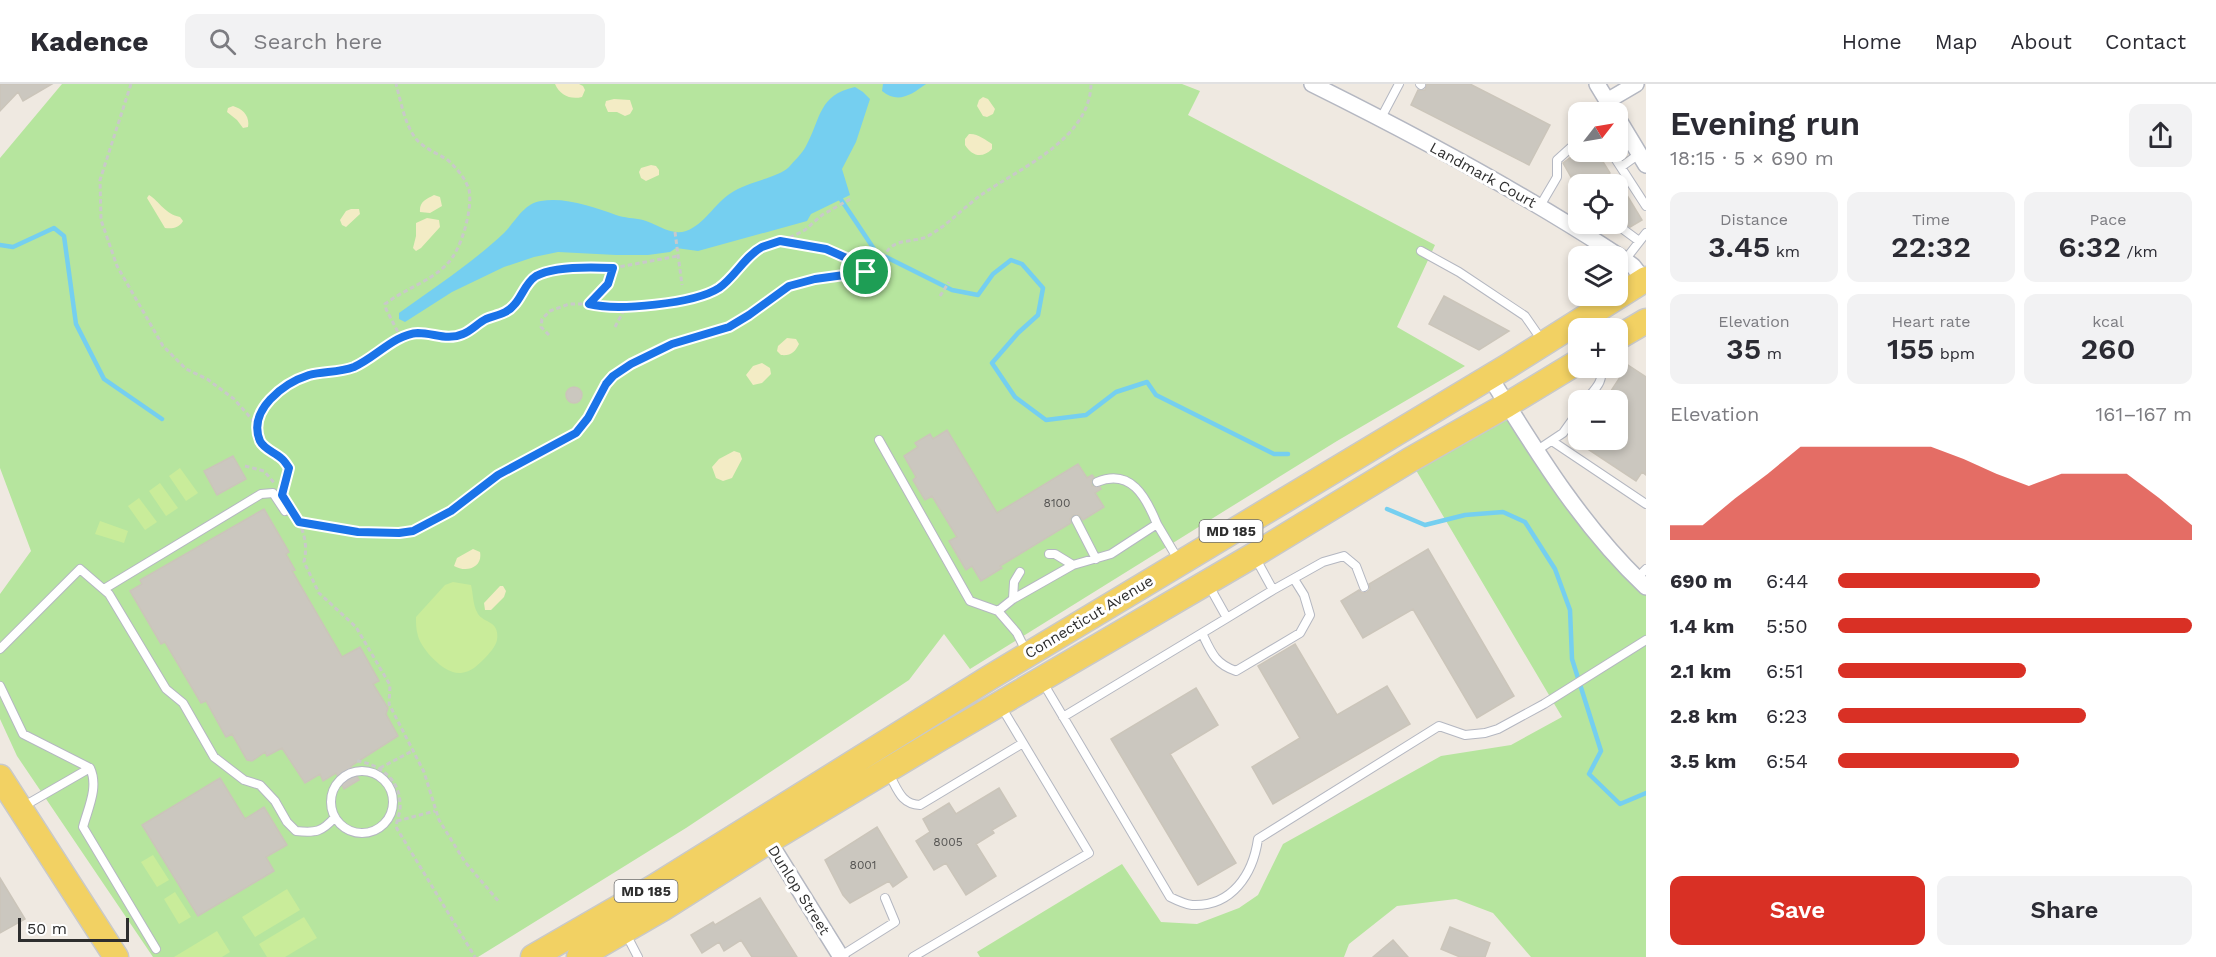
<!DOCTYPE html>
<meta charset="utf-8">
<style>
:root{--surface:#fff;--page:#f2f2f3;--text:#2b2b33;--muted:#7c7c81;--line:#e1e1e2;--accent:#d93025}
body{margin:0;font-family:"Work Sans",sans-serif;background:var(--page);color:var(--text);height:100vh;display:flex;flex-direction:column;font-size:22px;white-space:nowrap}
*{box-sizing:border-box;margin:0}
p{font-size:20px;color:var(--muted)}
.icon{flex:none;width:33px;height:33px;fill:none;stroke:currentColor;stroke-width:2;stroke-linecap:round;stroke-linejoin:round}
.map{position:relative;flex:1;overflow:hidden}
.side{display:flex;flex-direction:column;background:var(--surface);width:570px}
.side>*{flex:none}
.needle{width:39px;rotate:59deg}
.fabs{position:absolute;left:1568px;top:18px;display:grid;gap:12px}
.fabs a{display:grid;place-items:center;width:60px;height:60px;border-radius:12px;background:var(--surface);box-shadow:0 3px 9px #0003;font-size:30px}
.scale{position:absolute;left:18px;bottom:15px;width:111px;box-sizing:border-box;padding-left:6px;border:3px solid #2e2e2e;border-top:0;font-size:16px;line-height:21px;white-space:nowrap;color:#2e2e2e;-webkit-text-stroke:4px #fff;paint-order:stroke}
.pin{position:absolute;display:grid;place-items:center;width:51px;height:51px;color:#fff;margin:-26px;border:3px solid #fff;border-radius:50%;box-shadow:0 2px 6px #0007}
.round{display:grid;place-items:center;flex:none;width:63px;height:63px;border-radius:12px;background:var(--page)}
.summary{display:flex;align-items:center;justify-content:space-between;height:102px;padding:0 24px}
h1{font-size:33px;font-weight:600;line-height:45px}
.metrics{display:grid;grid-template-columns:repeat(3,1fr);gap:9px;height:102px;padding:6px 24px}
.metrics div{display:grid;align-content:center;border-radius:12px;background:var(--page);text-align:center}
.metrics b{font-size:30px;font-weight:600}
.metrics small{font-size:16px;font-weight:400}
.metrics p{font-size:16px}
.chart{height:168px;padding:12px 24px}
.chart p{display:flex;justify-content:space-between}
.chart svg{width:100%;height:108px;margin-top:6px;fill:var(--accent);opacity:.7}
.action{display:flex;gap:12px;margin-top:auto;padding:12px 24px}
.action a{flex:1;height:69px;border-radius:12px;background:var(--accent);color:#fff;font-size:24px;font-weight:600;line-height:69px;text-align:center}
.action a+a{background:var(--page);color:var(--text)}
ul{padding:0 24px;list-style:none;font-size:20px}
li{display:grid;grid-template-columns:96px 72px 1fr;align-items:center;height:45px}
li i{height:15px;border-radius:8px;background:var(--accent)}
header{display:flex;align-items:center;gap:36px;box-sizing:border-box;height:84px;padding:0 30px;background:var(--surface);border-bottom:2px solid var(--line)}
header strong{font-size:28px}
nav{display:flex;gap:33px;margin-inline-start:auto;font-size:21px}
.search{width:420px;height:54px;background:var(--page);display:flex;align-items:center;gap:15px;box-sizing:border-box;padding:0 21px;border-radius:12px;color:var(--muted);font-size:22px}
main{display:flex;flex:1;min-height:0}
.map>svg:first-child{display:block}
.green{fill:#b6e59e}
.sand{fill:#f3ecc5}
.pitch{fill:#c9ec9a}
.water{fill:#75cff0}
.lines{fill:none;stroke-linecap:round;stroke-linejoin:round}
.stream{stroke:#75cff0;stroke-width:4.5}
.building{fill:#cbc7bf;stroke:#cbc5ba;stroke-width:1.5}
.service-casing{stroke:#b4b7c1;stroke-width:10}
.minor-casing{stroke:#b4b7c1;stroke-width:18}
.primary-casing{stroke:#c9c9c9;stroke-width:27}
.path{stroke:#c9c9c9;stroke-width:3;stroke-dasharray:4.5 3;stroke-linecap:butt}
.service{stroke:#fff;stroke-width:8}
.minor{stroke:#fff;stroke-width:15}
.primary{stroke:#f2d163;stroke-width:24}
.route-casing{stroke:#fff;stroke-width:12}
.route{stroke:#1a73e8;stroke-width:8}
.labels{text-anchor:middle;stroke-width:6;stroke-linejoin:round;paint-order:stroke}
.number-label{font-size:12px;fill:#555452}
.shield{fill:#fff;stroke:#6d6d6d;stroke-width:1.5}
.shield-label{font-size:14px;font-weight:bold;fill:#2e2e2e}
.street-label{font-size:15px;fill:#2e2e2e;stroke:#fff}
</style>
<header>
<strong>Kadence</strong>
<div class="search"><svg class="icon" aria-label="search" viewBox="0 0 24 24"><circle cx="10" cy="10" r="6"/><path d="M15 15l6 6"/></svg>Search here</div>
<nav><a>Home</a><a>Map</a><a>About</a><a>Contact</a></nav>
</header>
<main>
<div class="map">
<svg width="1646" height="873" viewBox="0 0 1646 873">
<rect width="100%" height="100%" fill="#efe9e1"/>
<!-- green -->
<path class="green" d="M62 0H1182L1200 7 1188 31 1435 161 1397 243 1465 282 1337 357 970 585 944 550 909 596 686 744 478 873H153L17 672 0 635V510L31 467 0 384V74Z
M1507 321 1646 503V873H1531L1493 829 1456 815 1397 822 1349 860 1344 873H980L977 868 1122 780 1161 838 1197 840 1239 824 1258 811 1283 760 1441 672 1511 661 1562 633 1410 376Z"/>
<!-- sand -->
<path class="sand" d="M555 0H579L583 2 585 6 582 13C570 16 560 11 555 0Z
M983 13 988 15 995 25 993 30 987 33 983 32 977 22 979 16Z
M614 15 630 16 633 25 630 30 625 32 617 28H608L605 21 606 17Z
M233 22C243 25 250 32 248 43L243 44 237 36 227 28 228 24Z
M969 50C977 49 986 56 992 60V65C982 75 972 72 965 61V55Z
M651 81 656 82 659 86V91L646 97 641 94 639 88 641 84Z
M149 111C160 118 165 130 180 133L183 137C179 144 172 145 165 144L147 114Z
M434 111 440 113 442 122 430 129 420 128C419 118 426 115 434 111Z
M351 125H359L360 130 346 143 342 141 340 136 346 127Z
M427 134 439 136 440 143 421 164 416 167 413 164 416 152V139Z
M787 254 796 255 799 260C795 268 791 272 781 271L777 267 778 262Z
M762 279 770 284 771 290 762 299 753 301 746 291 753 282Z
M734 367 740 369 742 375 732 394 723 397 716 394 712 383 719 375Z
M473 465 480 468C483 484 466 489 454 482L457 474Z
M500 502H503L506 507 504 513 491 526H485L484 519Z"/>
<!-- pitch -->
<path class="pitch" d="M180 384 198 409 186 417 169 392Z
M160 399 178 424 166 432 149 407Z
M139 414 157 438 145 446 128 422Z
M100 437 128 447 124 459 95 450Z
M453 498 471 501C473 509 473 521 477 528 482 540 500 535 497 556 496 562 489 570 484 575 478 581 471 588 461 589 445 591 422 566 418 552 416 546 416 539 416 533L445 501Z
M153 771 169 796 157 803 141 778Z
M287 805 300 826 255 853 242 833Z
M175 808 191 833 179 840 164 815Z
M304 833 317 854 285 873H267L259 860Z
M217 847 230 868 222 873H174Z"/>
<!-- water -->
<path class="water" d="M883 0H926C911 11 898 20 882 7Z
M855 3 863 8 870 15 856 58 842 85 850 111 811 130 807 137 698 167 676 164 670 168 648 171H616L558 168 534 173 504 183 452 208 405 238 399 235V229C435 203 472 179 504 149 515 138 524 119 541 117 566 113 593 123 616 131 624 134 634 134 643 136 657 140 671 152 686 147 704 141 715 119 731 109 746 98 778 94 789 83 794 77 802 70 806 62 821 35 818 11 855 3Z"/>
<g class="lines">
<!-- stream -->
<path class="stream" d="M840 114 876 168 952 206 978 211 993 190 1011 176 1022 180 1043 204 1038 231 1018 249 992 279 1015 313 1046 336 1086 331 1116 308 1147 298 1156 311 1274 370H1288
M0 161 13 163 54 144 64 152 76 240 104 295 162 335
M1387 425 1425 441 1465 431 1503 428 1525 438 1555 485 1570 526 1572 575 1601 667 1589 690 1620 720 1646 709"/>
</g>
<!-- building -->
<path class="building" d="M0 0H52L23 17 18 8 0 27Z
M1427 0H1470L1550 41 1529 81 1411 21 1418 6H1425Z
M1578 68H1597L1610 89 1592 100H1575L1563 79Z
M1625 108 1642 136 1630 143 1620 136 1617 130V113Z
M1444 212 1509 247 1479 266 1429 240Z
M1628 281 1646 293V391L1642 388 1636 397 1574 356H1617V316H1605Z
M566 311a8 8 0 1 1 16 0a8 8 0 1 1-16 0Z
M947 346 997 429 1078 380 1087 394 1092 391 1094 393 1091 397 1092 402 1100 403 1101 405 1095 409 1104 423 1083 436 1079 431H1073L1070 435 1071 439 1000 482 1002 484 981 497 972 482 966 486 949 457 957 453 932 412 925 416 913 396 916 393 904 372 918 363 915 359 930 350 933 355Z
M233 372 246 395 217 411 204 387Z
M264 425 289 468 286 470 295 486 292 487 342 573 360 563 379 597 373 600 388 624 386 630 398 652 351 682 359 696 344 705 336 689 323 697 320 690 305 699 282 664 267 672 265 668 252 677 247 676 232 650 226 653 206 617 201 619 165 558 161 560 130 507 142 500 140 496Z
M1428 465 1514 612 1477 634 1413 525 1363 554 1341 517 1359 506 1362 509 1367 508 1370 505 1369 500Z
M1295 560 1337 631 1387 602 1410 640 1273 720 1252 683 1300 654 1258 582Z
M1196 604 1218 641 1170 670 1236 779 1198 801 1111 655Z
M220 694 245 735 264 723 287 761 266 773 274 787 198 832 142 741Z
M999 704 1016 732 992 746 994 749 976 760 996 792 966 811 946 779 934 786 916 757 930 748 923 735 949 719 956 730Z
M877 743 907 793 893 803 889 797 850 819 843 811 825 776Z
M0 794 25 835 0 849Z
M760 814 797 873H752L741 856 724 867 719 858 702 869 691 851 713 838 715 841Z
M1450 843 1490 859 1485 873H1460L1441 865Z
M1393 856 1408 873H1373Z"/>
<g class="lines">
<defs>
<path id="service" d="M1420 0 1421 1
M1381 34 1399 0
M1611 68 1646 122
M1621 83 1639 70
M1540 122 1557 93V76L1578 57
M1616 140 1639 157
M1590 153 1600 140
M1421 167 1459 188 1525 232 1543 258
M1625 176 1646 149
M1586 316C1594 306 1606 296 1599 284
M879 356 970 517 998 527
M1552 357 1646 420
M1536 367 1563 349 1578 328
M1097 398C1131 384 1146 413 1157 440
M1076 436 1096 475
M1049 470H1055L1073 481
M1637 494 1646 485
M1208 500 1227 534 1273 506 1256 475
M104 505 261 410 273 409 285 427
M1273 506 1323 478 1344 472 1356 482 1364 503
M1013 515 1014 498 1020 488
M1202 549C1211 568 1215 580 1236 587L1300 549 1310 531 1304 511 1294 495
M0 565 80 485 109 510 166 605 183 619 214 673 244 696 260 701 275 717 287 738 296 747C316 749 322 748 335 733
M1026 567 1017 549 998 527 1013 515 1073 481 1111 470 1157 440 1179 477
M1042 597 1170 813C1176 816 1185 820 1192 821 1232 823 1253 790 1258 755L1439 642 1465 651 1485 649 1498 645 1544 620 1646 556
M0 602 23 650 90 684C99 703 88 724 83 743L156 865
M1063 633 1227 534
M331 718a31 31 0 1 1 62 0a31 31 0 1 1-62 0Z
M889 690C898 706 901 720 920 721L1023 659
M24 722 90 684
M626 850 638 873
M841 872 895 838 885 814
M913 873 1089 769 1002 624"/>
<path id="minor" d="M1312 0C1419 53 1525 110 1625 176L1633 182 1644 196
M1597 0 1614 28
M1607 17 1636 0
M1617 33 1646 81
M1490 293C1536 367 1582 443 1646 503
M765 751 841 873"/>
<path id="primary" d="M1617 254 1646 237
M0 693 116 873
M533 873 654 803 989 594 1508 282 1646 195
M579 873 662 825 769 757 936 657 1254 471 1410 376 1507 321 1578 278"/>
</defs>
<!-- service casing -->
<use href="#service" class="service-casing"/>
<!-- minor casing -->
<use href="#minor" class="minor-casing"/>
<!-- primary casing -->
<use href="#primary" class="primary-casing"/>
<!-- path -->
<path class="path" d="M131 0 100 96 101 136 117 182 163 262 186 285 207 295 234 315 257 341
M675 148 682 201
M783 157 805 146 822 131 852 114
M613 184 678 172
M940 212 949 198
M615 243 625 224
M549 251 541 243 542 235 550 227 569 220H589L603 224H627L695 213 717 205 761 164 780 157 826 165 860 180 865 187
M401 254 417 249 448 254 463 251 486 236 507 228 516 220 524 205 536 192 553 187 593 183 613 184 608 200 589 220
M245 382 264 387 275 400
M284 406 289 384C286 381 284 376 280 374 273 368 263 365 260 356 249 325 285 296 312 290 321 288 331 290 340 288 362 283 382 266 401 254L386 225 385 220C404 205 430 198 447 180 461 167 473 125 469 106 466 96 459 87 451 79 443 71 427 67 417 56 405 42 401 18 396 0
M295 431C304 447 308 460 304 478L319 509 356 543 390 601 389 620 424 688 439 736 465 778 500 819
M299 438C332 445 380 457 413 447 446 437 470 410 497 391 522 375 556 369 577 347 584 341 590 333 595 324 601 313 603 301 614 292 634 274 661 263 687 256 701 252 716 249 728 243 751 233 767 214 788 203 812 190 843 198 868 187 880 182 882 171 891 163 901 155 917 158 928 152 948 141 963 124 981 111 1020 84 1090 55 1091 0
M357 677C379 680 400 695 400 720 401 727 397 735 396 743L475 873
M380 684 414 666
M397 737 435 727"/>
<!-- service -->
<use href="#service" class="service"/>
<!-- minor -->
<use href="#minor" class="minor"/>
<!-- primary -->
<use href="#primary" class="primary"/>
</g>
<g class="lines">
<defs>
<path id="route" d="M780 157 826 165 860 180 866 188 815 195 789 202 749 231 729 243 672 260 631 280 613 292 606 300 588 334 576 349 498 391 451 427 413 447 399 449 358 448 299 438 282 411 289 384C287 381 284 376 281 374 274 368 264 365 260 357 247 326 284 299 309 291 324 287 338 289 354 283 375 274 395 250 418 249 434 249 447 257 463 250 471 247 478 239 486 235 496 231 507 230 514 221 522 213 525 199 536 192 554 182 593 183 613 184L608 200 589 220C617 227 694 220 719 204 735 193 745 172 762 163 768 161 774 159 780 157Z"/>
</defs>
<!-- route casing -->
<use href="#route" class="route-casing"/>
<!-- route -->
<use href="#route" class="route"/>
</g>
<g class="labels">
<!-- number labels -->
<g class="number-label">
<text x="1057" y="423">8100</text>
<text x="948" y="762">8005</text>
<text x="863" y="785">8001</text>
</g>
<!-- shield labels -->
<g class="shield">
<rect x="1199.5" y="436" width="63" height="22" rx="4.5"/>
<rect x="614.5" y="796" width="63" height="22" rx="4.5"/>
</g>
<g class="shield-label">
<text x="1231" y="452">MD 185</text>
<text x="646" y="812">MD 185</text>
</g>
<!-- street labels -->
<g class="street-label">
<text transform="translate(1483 91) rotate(29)" y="5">Landmark Court</text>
<text transform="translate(1089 533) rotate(-31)" y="5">Connecticut Avenue</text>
<text transform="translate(799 806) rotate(58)" y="5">Dunlop Street</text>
</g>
</g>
</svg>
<div class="fabs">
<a><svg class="needle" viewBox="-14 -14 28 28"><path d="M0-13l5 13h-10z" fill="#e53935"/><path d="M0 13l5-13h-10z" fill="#7c7c81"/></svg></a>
<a><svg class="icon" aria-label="locate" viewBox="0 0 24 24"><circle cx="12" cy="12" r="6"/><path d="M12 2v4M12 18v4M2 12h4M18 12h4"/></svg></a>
<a><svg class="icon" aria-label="layers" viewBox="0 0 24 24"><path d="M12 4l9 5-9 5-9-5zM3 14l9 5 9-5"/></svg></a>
<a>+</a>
<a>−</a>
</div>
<div class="scale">50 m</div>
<div class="pin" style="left:866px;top:188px;background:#1e9e55"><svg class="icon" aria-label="arrive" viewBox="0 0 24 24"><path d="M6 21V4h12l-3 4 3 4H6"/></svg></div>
</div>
<section class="side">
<div class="summary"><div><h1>Evening run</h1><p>18:15 · 5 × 690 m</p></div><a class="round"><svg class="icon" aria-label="share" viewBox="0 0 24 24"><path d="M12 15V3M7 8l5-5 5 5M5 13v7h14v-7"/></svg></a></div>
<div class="metrics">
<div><p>Distance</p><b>3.45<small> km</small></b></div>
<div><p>Time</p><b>22:32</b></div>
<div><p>Pace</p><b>6:32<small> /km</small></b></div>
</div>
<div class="metrics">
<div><p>Elevation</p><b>35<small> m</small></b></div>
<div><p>Heart rate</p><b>155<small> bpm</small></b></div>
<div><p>kcal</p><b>260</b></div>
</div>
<div class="chart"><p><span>Elevation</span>161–167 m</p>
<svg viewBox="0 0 160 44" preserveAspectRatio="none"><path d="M0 44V38L10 38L20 27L30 17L40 6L50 6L60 6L70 6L80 6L90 11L100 17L110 22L120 17L130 17L140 17L150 27L160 38V44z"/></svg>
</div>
<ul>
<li><b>690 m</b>6:44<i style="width:57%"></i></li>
<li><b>1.4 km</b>5:50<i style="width:100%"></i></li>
<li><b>2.1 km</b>6:51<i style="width:53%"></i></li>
<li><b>2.8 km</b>6:23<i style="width:70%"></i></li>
<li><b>3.5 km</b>6:54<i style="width:51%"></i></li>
</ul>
<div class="action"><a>Save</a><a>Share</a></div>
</section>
</main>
